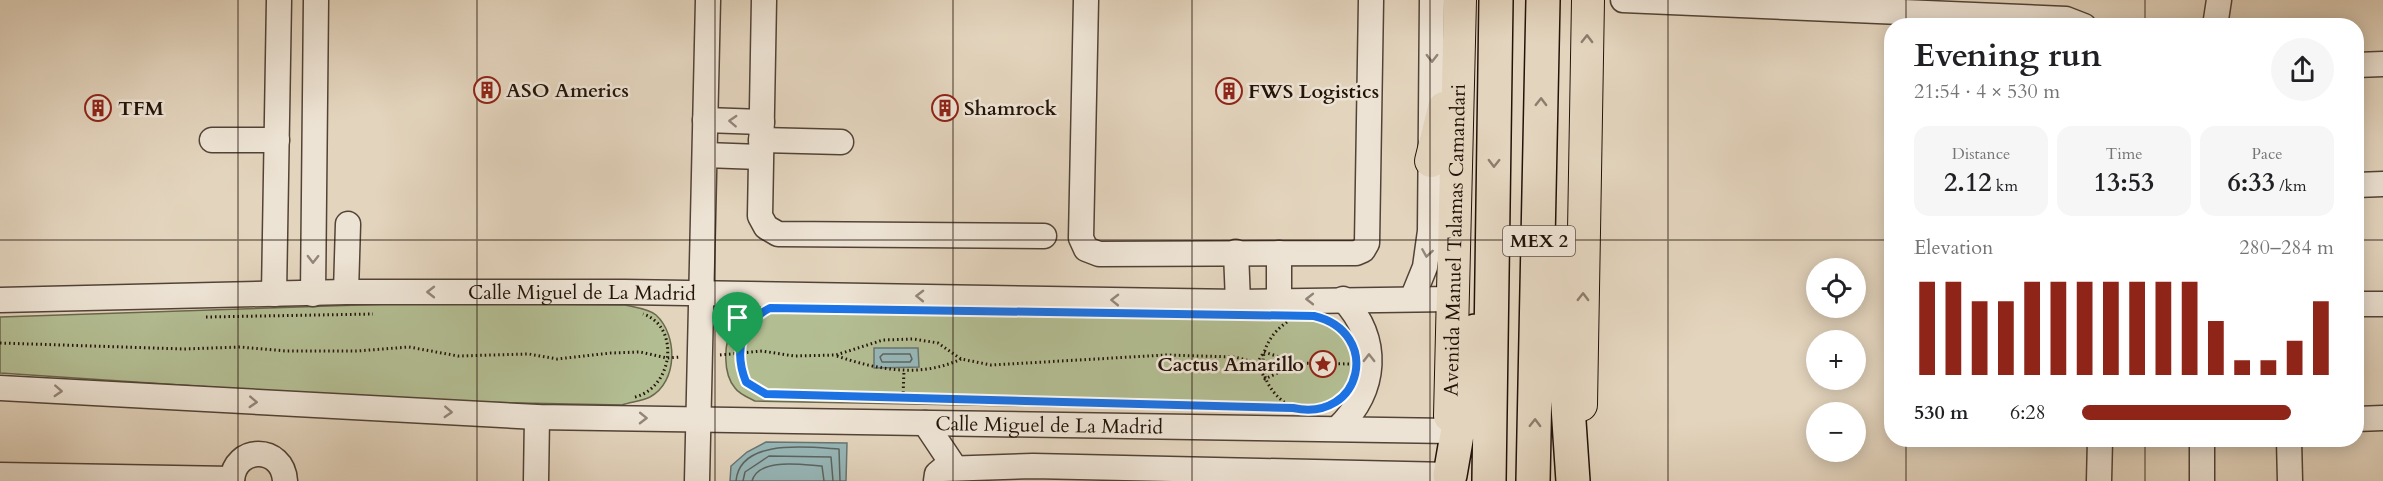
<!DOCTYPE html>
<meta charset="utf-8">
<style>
:root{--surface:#fff;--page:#f6f6f6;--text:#202124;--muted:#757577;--accent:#8f2418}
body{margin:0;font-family:Cardo,serif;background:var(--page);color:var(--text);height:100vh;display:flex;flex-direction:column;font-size:22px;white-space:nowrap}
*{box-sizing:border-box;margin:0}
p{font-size:20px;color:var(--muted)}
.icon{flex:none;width:33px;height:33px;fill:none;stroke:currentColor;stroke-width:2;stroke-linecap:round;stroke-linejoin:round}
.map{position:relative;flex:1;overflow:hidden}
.panel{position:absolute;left:1884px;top:18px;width:480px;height:429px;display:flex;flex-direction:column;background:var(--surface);border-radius:24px;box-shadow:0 3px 15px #0003}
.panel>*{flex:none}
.fabs{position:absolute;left:1806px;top:258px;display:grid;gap:12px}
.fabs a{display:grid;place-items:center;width:60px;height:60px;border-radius:50%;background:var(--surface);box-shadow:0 3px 15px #0003;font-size:30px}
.pin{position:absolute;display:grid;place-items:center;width:51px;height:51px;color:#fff;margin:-62px -26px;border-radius:50% 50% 50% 0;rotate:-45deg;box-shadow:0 0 6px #0007}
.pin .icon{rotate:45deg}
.round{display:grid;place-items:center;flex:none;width:63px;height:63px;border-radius:32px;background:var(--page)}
.head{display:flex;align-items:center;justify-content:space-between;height:102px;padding:0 30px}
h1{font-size:33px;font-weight:700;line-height:45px}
.metrics{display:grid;grid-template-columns:repeat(3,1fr);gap:9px;height:102px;padding:6px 30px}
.metrics div{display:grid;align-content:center;border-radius:15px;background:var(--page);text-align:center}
.metrics b{font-size:26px;font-weight:700}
.metrics small{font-size:16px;font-weight:400}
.metrics p{font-size:16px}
.chart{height:168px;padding:12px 30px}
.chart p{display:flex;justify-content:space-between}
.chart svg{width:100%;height:108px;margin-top:6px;stroke:var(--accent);stroke-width:6}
ul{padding:0 30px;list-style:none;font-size:20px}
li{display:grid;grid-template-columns:96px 72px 1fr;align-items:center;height:45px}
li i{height:15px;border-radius:8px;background:var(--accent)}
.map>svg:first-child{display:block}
.green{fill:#b3bd92;stroke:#6a684e;stroke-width:1.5}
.water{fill:#97b7b8;stroke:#687572;stroke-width:1.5}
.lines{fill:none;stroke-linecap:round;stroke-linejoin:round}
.shore{stroke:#5c6560;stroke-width:1.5}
.minor-casing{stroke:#524336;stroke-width:27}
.major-casing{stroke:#221309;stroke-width:34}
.highway-casing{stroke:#221309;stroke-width:36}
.path{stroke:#221309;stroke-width:3;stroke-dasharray:1.5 3;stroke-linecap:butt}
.minor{stroke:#ede3d4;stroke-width:24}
.major{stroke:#e3d4bd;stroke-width:32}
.highway{stroke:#e3d4bd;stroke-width:33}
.oneway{stroke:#8c7d6c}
.oneway2{stroke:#928579}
.route-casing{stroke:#fff;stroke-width:12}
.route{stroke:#1a73e8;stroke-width:8}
.grid{fill:none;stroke:#221309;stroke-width:1.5;stroke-opacity:0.55}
.labels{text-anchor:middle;stroke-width:5;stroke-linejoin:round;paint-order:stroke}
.shield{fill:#ede3d4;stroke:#5f5146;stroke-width:1.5}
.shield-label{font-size:18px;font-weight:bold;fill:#221309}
.poi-label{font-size:20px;font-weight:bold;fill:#221309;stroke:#ede3d4;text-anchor:start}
.street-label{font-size:20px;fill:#221309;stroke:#ede3d4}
</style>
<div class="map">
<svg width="2383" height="481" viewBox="0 0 2383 481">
<rect width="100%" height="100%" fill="#e3d4bd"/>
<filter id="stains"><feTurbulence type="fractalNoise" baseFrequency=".00333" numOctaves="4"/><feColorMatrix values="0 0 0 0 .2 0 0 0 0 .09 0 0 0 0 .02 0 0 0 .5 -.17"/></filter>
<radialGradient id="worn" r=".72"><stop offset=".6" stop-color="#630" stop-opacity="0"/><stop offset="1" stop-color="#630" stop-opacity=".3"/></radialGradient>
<!-- green -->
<path class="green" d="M420 303 625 305C633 307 649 309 656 315 678 335 678 382 650 397 642 401 631 402 622 405L419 401 0 373V317Z
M759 308 1317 313C1338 319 1350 328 1359 347 1355 387 1360 395 1321 412L755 401C749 398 739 394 735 388 723 374 723 343 733 328 740 319 749 314 759 308Z"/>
<!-- water -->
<path class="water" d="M918 348 919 367 874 368V348Z
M766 442 847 443 846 481H730L731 466 747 452Z"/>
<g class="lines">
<!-- shore -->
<path class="shore" d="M883 354H910L912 359 910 362H882L880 357Z
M736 481C740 438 808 447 839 449L840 481
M743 481 745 472 769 456 831 457 833 481
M752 481C759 457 803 465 822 466L824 481"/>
<defs>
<g id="minor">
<path d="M764 0 760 216 766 227 778 234 1044 236"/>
<path d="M1086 0 1081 238 1086 249 1099 254 1356 253 1363 250 1367 243 1371 0"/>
<path d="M1623 0 2066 19 2084 26"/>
<path d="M2215 26 2219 0"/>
<path d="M2356 65 2383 64"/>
<path d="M705 120 762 122"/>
<path d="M212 140H277"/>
<path d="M761 140 841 142"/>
<path d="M705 155 760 157"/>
<path d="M2356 185 2383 184"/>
<path d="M1236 252 1238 302"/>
<path d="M1279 253V299"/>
<path d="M346 292 348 224"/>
<path d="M274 294 279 0"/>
<path d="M313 294 316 0"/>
<path d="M1412 299 1425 267 1430 231 1432 0"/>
<path id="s1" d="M0 300 346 292H625L1238 302 1452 299"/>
<path d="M2356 304H2383"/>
<path id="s2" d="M0 388 537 417 1450 431"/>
<path d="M2356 419 2383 418"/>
<path d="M925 423 955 468"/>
<path d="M1338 428C1377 390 1381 340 1343 299"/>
<path d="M2289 440 2290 481"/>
<path d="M0 475 232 479"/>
<path d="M232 481C234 445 283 445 285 481"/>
<path d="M536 481 537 417"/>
<path d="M697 481 708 0"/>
<path d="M936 481 937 474 943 469 1033 466 1450 475"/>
<path d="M2099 481 2100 440"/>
<path d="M2202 481V440"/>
</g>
<g id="major">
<path d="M1431 161 1444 108"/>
<path d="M1581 405 1588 0"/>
<path id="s3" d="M1450 416 1460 0"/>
</g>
<path id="highway" d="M1555 256 1561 302 1573 481
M1450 475 1475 331
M1489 481 1496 0
M1533 481 1543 0"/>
</defs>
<!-- minor casing -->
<use href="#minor" class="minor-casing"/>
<!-- major casing -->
<use href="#major" class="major-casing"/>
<!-- highway casing -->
<use href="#highway" class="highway-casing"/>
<!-- path -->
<path class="path" d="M760 314C739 335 735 354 746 382L766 394 1167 405
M206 317 373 314
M1287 322C1252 347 1256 387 1293 408
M0 343 184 349 240 347 286 351H357L409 347 458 356 529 354 557 359 611 353 640 352 667 358 680 357
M1264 352 1298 363 1265 379 1257 363Z
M720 355 762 351 794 356 836 355 883 340 914 339 938 343 961 359 991 365 1166 355 1235 357 1257 363
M837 356C878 370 921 378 961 359
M1318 356H1331V374H1318Z
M1298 363 1350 364
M635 397C674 387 680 326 643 314
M903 397 904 370"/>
<!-- minor -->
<use href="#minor" class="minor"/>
<!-- major -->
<use href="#major" class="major"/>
<!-- highway -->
<use href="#highway" class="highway"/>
</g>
<!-- one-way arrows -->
<defs><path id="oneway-chevron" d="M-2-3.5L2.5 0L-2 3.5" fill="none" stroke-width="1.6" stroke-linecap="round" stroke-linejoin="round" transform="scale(1.5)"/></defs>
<g class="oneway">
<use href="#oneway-chevron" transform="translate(1587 39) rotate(-89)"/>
<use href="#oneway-chevron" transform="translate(1541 102) rotate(-89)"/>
<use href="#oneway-chevron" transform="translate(1494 163) rotate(91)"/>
<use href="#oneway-chevron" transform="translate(1583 297) rotate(-89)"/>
<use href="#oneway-chevron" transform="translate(1535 423) rotate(-89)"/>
</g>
<g class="oneway2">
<use href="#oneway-chevron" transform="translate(1432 58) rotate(90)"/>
<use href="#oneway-chevron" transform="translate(733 121) rotate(-177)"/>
<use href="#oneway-chevron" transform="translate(1427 253) rotate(99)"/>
<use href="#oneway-chevron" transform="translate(313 259) rotate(91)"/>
<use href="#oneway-chevron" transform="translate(431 292) rotate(180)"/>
<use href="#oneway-chevron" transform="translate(920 296) rotate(-179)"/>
<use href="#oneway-chevron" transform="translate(1310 299) rotate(180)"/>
<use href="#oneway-chevron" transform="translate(1115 300) rotate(-179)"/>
<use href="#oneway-chevron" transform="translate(1369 358) rotate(-90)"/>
<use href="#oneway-chevron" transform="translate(58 391) rotate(3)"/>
<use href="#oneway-chevron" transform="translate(253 402) rotate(3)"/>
<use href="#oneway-chevron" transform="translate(448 412) rotate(3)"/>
<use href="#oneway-chevron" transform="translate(643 418) rotate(1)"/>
</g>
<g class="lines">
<defs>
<path id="route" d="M770 308 1314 316C1382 332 1363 423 1293 408L766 394 746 382C734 352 740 323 770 308Z"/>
</defs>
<!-- route casing -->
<use href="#route" class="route-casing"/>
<!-- route -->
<use href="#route" class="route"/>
</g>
<!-- grid -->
<path class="grid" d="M238 0V481M477 0V481M715 0V481M953 0V481M1192 0V481M1430 0V481M1668 0V481M1906 0V26M2145 0V26M0 240H1892M2356 240H2383M1906 440V481M2145 440V481"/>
<!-- icons -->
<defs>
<symbol id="building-ring" viewBox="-11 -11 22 22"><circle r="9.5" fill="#ede3d4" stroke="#8f2418" stroke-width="1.5"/><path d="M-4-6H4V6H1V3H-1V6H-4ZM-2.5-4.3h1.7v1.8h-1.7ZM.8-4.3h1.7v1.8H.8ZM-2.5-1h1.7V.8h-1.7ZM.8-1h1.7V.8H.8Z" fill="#8f2418"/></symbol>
<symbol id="sight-ring" viewBox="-11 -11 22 22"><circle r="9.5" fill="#ede3d4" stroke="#8f2418" stroke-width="1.5"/><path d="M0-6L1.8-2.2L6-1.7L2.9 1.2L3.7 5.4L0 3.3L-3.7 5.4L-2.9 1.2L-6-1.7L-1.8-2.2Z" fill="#8f2418"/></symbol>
</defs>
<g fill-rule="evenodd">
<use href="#building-ring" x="472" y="75" width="30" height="30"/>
<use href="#building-ring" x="1214" y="76" width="30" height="30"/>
<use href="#building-ring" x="83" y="93" width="30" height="30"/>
<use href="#building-ring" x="930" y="93" width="30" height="30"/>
<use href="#sight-ring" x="1308" y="349" width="30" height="30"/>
</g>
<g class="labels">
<!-- shield labels -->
<rect class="shield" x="1503" y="226" width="72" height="30" rx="4.5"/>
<g class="shield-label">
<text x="1539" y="247">MEX 2</text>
</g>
<!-- poi labels -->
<g class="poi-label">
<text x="506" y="97">ASO Americs</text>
<text x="1248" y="98">FWS Logistics</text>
<text x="118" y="115">TFM</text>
<text x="964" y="115">Shamrock</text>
<text x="1304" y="371" text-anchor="end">Cactus Amarillo</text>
</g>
<!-- street labels -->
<g class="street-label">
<text dy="7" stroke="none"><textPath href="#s3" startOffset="176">Avenida Manuel Talamas Camandari</textPath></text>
<text dy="7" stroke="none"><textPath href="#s1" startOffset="582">Calle Miguel de La Madrid</textPath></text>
<text dy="7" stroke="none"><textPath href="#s2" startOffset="1050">Calle Miguel de La Madrid</textPath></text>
</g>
</g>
<rect width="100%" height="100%" filter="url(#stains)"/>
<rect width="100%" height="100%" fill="url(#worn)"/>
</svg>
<div class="fabs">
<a><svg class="icon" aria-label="locate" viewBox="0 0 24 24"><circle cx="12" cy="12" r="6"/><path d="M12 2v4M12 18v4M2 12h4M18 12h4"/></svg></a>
<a>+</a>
<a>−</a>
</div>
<div class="pin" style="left:738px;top:354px;background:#1e9e55"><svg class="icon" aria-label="arrive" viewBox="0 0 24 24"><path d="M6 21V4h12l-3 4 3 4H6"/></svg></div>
<section class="panel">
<div class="head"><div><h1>Evening run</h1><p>21:54 · 4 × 530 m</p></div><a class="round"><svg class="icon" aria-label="share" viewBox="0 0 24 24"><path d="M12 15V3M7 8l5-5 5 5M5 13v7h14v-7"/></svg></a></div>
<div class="metrics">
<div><p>Distance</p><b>2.12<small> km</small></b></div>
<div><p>Time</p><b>13:53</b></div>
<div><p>Pace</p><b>6:33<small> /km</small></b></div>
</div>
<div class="chart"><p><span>Elevation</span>280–284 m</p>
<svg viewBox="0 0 160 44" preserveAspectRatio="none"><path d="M5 44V6M15 44V6M25 44V14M35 44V14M45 44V6M55 44V6M65 44V6M75 44V6M85 44V6M95 44V6M105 44V6M115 44V22M125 44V38M135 44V38M145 44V30M155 44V14"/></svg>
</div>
<ul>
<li><b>530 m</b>6:28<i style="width:83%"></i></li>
</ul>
</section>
</div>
